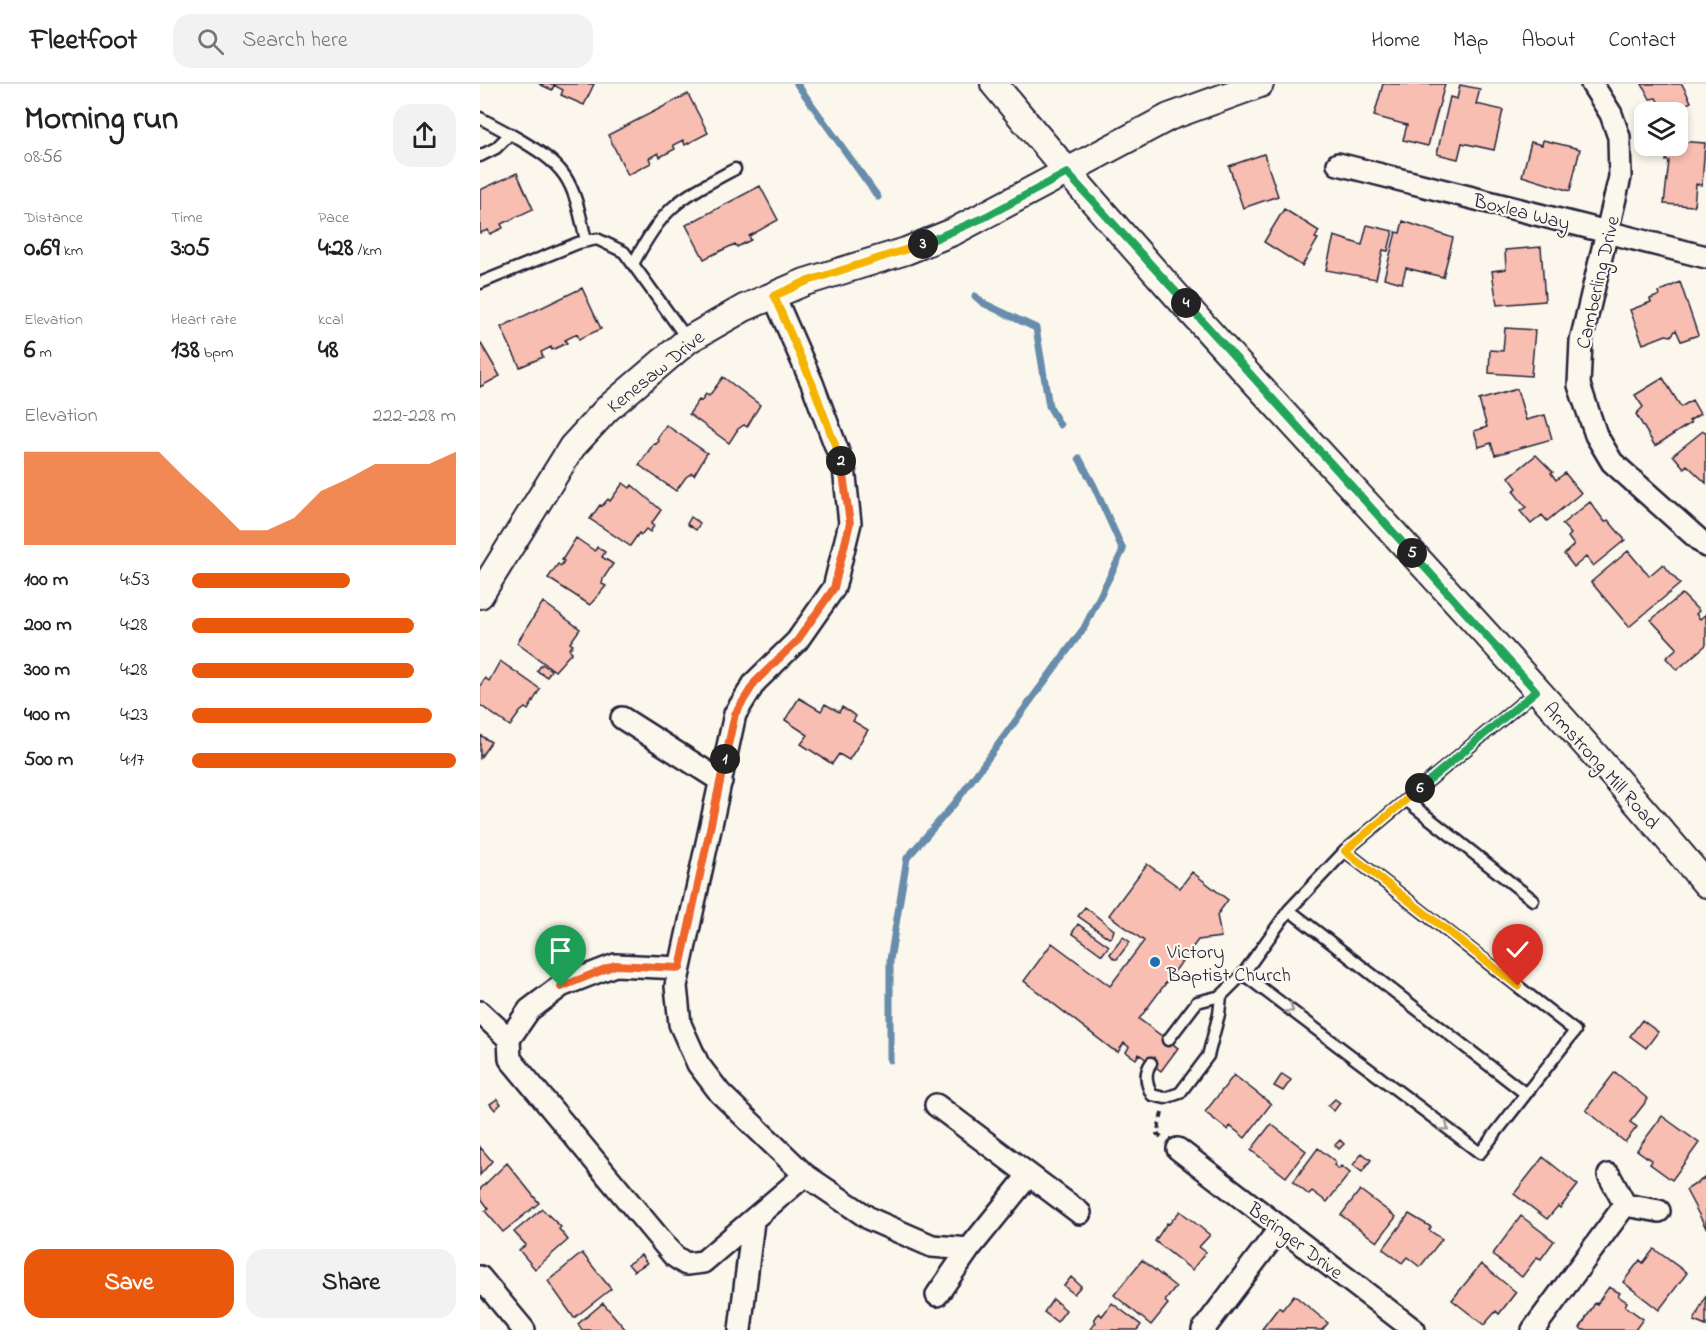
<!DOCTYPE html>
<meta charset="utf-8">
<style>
:root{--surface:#fff;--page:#f2f2f2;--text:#222;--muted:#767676;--line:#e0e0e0;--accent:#ea580c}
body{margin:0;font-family:"Indie Flower",sans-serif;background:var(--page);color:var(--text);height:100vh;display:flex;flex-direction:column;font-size:22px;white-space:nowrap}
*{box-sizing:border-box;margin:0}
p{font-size:20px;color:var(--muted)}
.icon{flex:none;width:33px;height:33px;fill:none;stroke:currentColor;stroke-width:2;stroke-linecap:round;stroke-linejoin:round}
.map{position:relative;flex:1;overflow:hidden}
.panel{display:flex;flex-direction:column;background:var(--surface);width:480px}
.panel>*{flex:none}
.tools{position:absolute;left:1154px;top:18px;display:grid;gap:12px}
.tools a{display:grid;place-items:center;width:54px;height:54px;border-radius:12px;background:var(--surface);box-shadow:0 3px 9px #0003;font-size:30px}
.pin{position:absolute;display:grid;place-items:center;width:51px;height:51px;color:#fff;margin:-62px -26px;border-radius:50% 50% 50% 0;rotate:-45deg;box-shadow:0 0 6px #0007}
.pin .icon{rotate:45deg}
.km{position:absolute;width:30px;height:30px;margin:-15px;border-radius:50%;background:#222;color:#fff;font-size:16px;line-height:30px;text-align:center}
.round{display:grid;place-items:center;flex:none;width:63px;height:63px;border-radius:18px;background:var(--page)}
.headline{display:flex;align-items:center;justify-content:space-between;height:102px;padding:0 24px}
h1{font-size:33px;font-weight:700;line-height:45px}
.metrics{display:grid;grid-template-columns:repeat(3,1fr);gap:9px;height:102px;padding:6px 24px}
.metrics div{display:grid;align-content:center}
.metrics b{font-size:26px;font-weight:700}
.metrics small{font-size:16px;font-weight:400}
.metrics p{font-size:16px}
.chart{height:168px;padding:12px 24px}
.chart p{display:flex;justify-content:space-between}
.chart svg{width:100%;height:108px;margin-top:6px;fill:var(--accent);opacity:.7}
.cta{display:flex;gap:12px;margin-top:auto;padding:12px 24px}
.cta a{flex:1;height:69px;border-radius:18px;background:var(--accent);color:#fff;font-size:24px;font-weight:700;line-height:69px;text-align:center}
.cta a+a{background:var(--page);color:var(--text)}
ul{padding:0 24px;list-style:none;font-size:20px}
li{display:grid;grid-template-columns:96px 72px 1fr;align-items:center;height:45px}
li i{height:15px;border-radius:8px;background:var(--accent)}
header{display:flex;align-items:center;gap:36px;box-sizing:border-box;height:84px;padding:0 30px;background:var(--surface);border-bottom:2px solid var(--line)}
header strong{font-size:28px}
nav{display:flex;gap:33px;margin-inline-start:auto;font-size:21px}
.search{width:420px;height:54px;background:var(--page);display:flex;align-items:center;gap:15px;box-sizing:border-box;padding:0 21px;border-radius:18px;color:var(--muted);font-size:22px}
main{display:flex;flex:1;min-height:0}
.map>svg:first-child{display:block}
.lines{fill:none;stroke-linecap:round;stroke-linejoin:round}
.stream{stroke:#678cab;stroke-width:7}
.building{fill:#f8beb1;stroke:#22223b;stroke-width:1.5}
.service-casing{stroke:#22223b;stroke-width:15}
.minor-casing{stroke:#22223b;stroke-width:26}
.tertiary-casing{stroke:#22223b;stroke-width:30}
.path{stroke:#22223b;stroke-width:4;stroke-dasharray:6 4.5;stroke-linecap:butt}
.service{stroke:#fbf7ec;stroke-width:10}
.minor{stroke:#fbf7ec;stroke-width:21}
.tertiary{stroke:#fbf7ec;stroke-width:26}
.oneway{stroke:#99979c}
.split-1-casing{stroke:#fff;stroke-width:12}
.split-2-casing{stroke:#fff;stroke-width:12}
.split-3-casing{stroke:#fff;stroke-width:12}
.split-4-casing{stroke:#fff;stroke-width:12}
.split-5-casing{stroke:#fff;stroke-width:12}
.split-6-casing{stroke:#fff;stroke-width:12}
.split-7-casing{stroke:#fff;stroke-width:12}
.split-1{stroke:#f0652b;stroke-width:8}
.split-2{stroke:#f0652b;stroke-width:8}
.split-3{stroke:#f5b400;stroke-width:8}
.split-4{stroke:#22a559;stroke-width:8}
.split-5{stroke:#22a559;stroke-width:8}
.split-6{stroke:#22a559;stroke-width:8}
.split-7{stroke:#f5b400;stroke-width:8}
.poi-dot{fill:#1f6fb2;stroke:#fbf7ec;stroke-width:2}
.labels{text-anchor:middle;stroke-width:4.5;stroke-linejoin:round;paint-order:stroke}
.street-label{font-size:20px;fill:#22223b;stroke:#fbf7ec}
.poi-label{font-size:20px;fill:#22223b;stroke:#fbf7ec;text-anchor:start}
</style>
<header>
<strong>Fleetfoot</strong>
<div class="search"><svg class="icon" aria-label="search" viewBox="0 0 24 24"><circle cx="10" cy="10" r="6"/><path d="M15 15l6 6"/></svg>Search here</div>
<nav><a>Home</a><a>Map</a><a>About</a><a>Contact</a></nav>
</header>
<main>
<section class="panel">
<div class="headline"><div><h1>Morning run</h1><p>08:56</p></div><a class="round"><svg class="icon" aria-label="share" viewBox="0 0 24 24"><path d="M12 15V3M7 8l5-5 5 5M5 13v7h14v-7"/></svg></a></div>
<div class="metrics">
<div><p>Distance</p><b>0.69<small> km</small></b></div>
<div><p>Time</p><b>3:05</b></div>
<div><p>Pace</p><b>4:28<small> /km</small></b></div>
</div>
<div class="metrics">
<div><p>Elevation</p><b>6<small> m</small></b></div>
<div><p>Heart rate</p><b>138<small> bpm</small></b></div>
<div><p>kcal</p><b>48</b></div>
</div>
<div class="chart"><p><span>Elevation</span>222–228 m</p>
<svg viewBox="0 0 160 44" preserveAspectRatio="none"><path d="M0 44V6L10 6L20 6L30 6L40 6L50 6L60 17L70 27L80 38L90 38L100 33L110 22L120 17L130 11L140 11L150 11L160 6V44z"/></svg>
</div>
<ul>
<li><b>100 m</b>4:53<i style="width:60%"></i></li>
<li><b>200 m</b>4:28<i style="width:84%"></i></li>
<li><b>300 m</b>4:28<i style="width:84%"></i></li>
<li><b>400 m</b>4:23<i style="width:91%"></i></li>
<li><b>500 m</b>4:17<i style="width:100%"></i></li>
</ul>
<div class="cta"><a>Save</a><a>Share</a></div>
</section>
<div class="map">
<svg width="1226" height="1246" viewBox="0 0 1226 1246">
<rect width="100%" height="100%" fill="#fbf7ec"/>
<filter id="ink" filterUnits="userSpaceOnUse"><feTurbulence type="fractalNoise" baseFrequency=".0167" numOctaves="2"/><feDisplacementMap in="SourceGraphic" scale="12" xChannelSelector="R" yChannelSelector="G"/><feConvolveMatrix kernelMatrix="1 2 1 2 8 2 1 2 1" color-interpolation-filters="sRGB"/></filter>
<g filter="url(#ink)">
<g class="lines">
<!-- stream -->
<path class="stream" d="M317 0 398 113
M495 212 503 219 556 244 569 322 580 341
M410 976V876L427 774 475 719 604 544 643 466 614 402 599 374"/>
</g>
<!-- building -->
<path class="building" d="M59 0H114L104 21 81 11 83 6 74 1 72 6Z
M903 0H965L948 62 923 56 927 41 894 32Z
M1162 0H1202L1211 18 1191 28H1184L1176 14 1170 15Z
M980 1 1000 5 996 20 1023 26 1014 66 982 59 978 75 957 70 970 13 977 15Z
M208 10 228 49 205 61 203 56 193 61 195 65 180 73 178 69 169 74 171 79 148 91 128 51Z
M1063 56 1100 65 1090 107 1042 92 1051 58 1062 61Z
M1197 57 1225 59 1222 101 1216 100 1214 122 1184 120 1189 77H1186L1187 62H1197Z
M784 70 798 112 763 124 749 82Z
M37 89 53 125 21 140 23 144 10 150 8 146 0 149V106Z
M280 102 298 136 269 152 271 156 257 163 255 160 224 175 206 141Z
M804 125 839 147 835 154 838 155 822 182 784 158Z
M923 137 973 154 963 193 926 184 922 199 904 194 916 148 920 149Z
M887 141 913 147 908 167 903 166 896 195 846 186 854 152 882 161Z
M1061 163 1065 217 1017 221 1012 187 1026 185 1025 166Z
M1200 198 1218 251 1201 257 1196 246 1191 252 1186 251 1163 260 1150 226 1171 218 1170 215 1180 211 1179 208Z
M102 204 121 245 99 255 97 250 85 256 87 259 72 266 71 263 61 268 63 273 40 283 21 243Z
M1025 244 1055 246 1051 292 1009 289 1010 266 1023 267Z
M0 258 20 292 0 303Z
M243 293 280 321 267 343 264 341 258 345 249 359 209 330 219 316 221 317 226 310 229 312Z
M1183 294 1201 323 1212 316 1220 330 1209 337 1211 339 1175 362 1156 330 1163 323 1155 311Z
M1037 305 1046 336 1065 331 1072 355 1015 371 1011 359 999 363 994 347 1007 343 999 316Z
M186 341 227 369 214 391 212 389 206 393 196 407 159 381 174 359 176 360 179 357 177 355Z
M1223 347 1226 348V399L1207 381 1204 384 1193 371Z
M1056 371 1073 388 1071 389 1076 396 1085 389 1101 409 1067 437 1062 431 1051 440 1040 427 1046 423 1033 407 1037 404 1029 393Z
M143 399 150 404 152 401 181 426 171 440 174 442 170 448 166 445 161 451 159 449 150 462 110 435 120 421 122 422 128 415 130 417Z
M1110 418 1125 438 1128 436 1145 456 1113 482 1106 473 1094 483 1084 470 1094 461 1088 453 1091 450 1082 440Z
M211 433 220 439 216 446 207 440Z
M96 454 115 467 117 463 125 468 122 473 133 480 123 495 122 500 126 502 110 521 68 494 78 480 81 482 84 477 82 476Z
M1148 467 1169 492 1183 480 1200 500 1149 543 1111 498Z
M1202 510 1219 527 1216 530 1220 535 1226 530V561L1197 586 1186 574 1197 564 1171 536Z
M63 518 100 545 90 559 93 561 89 565 92 568 75 587 37 559Z
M20 577 60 605 48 626 45 624 40 628 30 642 0 621V602L5 594 9 597Z
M62 580 71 586 67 593 57 587Z
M319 614 341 627 345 620 359 628 362 623 376 632 373 637 388 646 369 676 359 670 352 680 321 660 328 651 305 636Z
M0 651 11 658 0 674Z
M667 780 700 804 712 788 748 816 737 831 741 853 718 856 659 935 698 964 681 987 659 970 656 975 646 968 649 963 644 959 638 968 632 965 544 897 572 859 630 902 664 857 629 831Z
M605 823 634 846 632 852 629 854 598 832Z
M598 840 629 862 622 871 592 849Z
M643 853 650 858 637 875H634L630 870Z
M1162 936 1178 948 1166 964 1150 952Z
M1135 988 1168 1015 1150 1038 1157 1043 1145 1058 1106 1026Z
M802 990 811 996 803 1007 794 1002Z
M754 991 791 1020 765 1054 750 1042 748 1046 725 1028Z
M17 1015 21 1020 15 1026 10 1020Z
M855 1015 860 1019 854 1027 848 1022Z
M1182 1032 1219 1059 1192 1096 1170 1080 1172 1077 1157 1066Z
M791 1040 826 1067 806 1093 771 1066Z
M860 1056 864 1060 859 1065 855 1061Z
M0 1063 12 1077 0 1091Z
M838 1064 856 1078 854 1081 859 1085 861 1082 870 1089 847 1118 832 1107 829 1111 813 1098Z
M882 1069 891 1076 882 1088 873 1081Z
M1063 1073 1098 1101 1080 1124 1078 1122 1067 1135 1034 1110Z
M27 1079 59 1119 23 1148 5 1127 9 1125 0 1113V1105Z
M1226 1093V1144L1206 1106Z
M880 1106 916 1133 897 1158 861 1131Z
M62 1125 81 1143 79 1145 88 1156 55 1185 39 1166 46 1161 34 1148Z
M700 1127 730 1151 719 1163 726 1168 712 1186 675 1157 687 1139 689 1140Z
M929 1130 951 1143 949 1146 962 1155 940 1183 927 1173 922 1179 903 1165Z
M1041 1132 1074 1157 1061 1175 1057 1173 1042 1193 1012 1171Z
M1174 1165 1207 1189 1179 1226 1143 1198 1160 1176 1163 1179Z
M102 1169 131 1205 94 1234 68 1197Z
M161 1171 167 1179 154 1187 148 1180Z
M662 1176 696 1203 685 1217 688 1220 671 1241 634 1211Z
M1001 1180 1036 1208 1019 1230 1016 1227 1004 1241 972 1216Z
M591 1193 601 1202 594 1210 584 1202Z
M1129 1203 1140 1209 1138 1212 1147 1218 1145 1222 1163 1235 1155 1246H1103L1100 1244 1115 1219 1117 1220Z
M814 1211 848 1239 842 1246 782 1245 799 1223 802 1226Z
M1226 1211V1242L1214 1237Z
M573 1215 586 1226 577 1238 564 1228Z
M123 1219 146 1246H102L98 1240Z
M632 1219 661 1241 657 1246H610L616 1238 614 1236 619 1229 622 1232Z"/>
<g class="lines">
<defs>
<path id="service" d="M0 34 30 50 16 64 0 72
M30 50C88 83 92 92 106 157
M153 180C185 121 197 116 255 85
M0 199 98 159 117 155 144 168 208 256
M926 716 1053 816
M809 826 1046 1010
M763 890 1000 1069 1095 947 865 767
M688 956 717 918 741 912 763 890 809 826 865 767 1056 607
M671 979C664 989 666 1000 672 1011L685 1014 700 1009 728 972 739 930 741 912"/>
<path id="minor" d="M1112 0 1131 30 1139 53 1140 93 1101 257 1099 301 1116 351 1132 378 1226 462
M858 80 1226 173
M294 212 332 299 364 384 370 439 354 504 317 557 275 598 255 630 196 902 200 940 218 980 240 1009 325 1091 390 1135 452 1162 489 1165
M142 634 241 697
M200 884 135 881 81 902 49 926 29 955 30 975 194 1172 206 1180 223 1178 325 1091
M0 928 29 955
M456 1021 600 1129
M698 1065 934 1246
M1129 1091 1145 1121 1179 1127
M0 1193 44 1246
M457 1211 489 1165 548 1092
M260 1246 273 1137
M723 1246 800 1144
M1053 1246 1145 1121"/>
<path id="tertiary" d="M514 0C741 276 997 526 1226 800
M0 511 92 363 127 325 208 256 264 224 325 198 426 167 473 148 689 33 780 0"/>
</defs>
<!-- service casing -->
<use href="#service" class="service-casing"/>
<!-- minor casing -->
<use href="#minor" class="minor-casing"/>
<!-- tertiary casing -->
<use href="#tertiary" class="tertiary-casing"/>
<!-- path -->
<path class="path" d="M682 1029 677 1050 683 1054"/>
<!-- service -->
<use href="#service" class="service"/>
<!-- minor -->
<use href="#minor" class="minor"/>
<!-- tertiary -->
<use href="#tertiary" class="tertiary"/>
</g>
<!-- one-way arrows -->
<defs><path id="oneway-chevron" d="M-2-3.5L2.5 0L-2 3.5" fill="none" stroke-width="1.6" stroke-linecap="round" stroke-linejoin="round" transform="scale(1.5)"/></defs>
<g class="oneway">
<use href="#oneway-chevron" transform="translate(810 925) rotate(37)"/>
<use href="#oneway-chevron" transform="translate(965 1043) rotate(37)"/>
</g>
</g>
<g class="lines" filter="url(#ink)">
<defs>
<path id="split-1" d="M81 903 135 881 200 884 245 675"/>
<path id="split-2" d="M245 675 255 630 275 598 317 557 354 504 370 439 361 377"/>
<path id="split-3" d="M361 377 332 299 294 212 325 198 443 160"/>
<path id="split-4" d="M443 160 505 133 587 89 706 219"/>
<path id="split-5" d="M706 219 932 469"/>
<path id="split-6" d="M932 469 1056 607 940 704"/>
<path id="split-7" d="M940 704 865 767 1038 902"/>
</defs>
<!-- split-1 casing -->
<use href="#split-1" class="split-1-casing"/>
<!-- split-2 casing -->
<use href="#split-2" class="split-2-casing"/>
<!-- split-3 casing -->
<use href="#split-3" class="split-3-casing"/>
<!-- split-4 casing -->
<use href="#split-4" class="split-4-casing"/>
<!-- split-5 casing -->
<use href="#split-5" class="split-5-casing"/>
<!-- split-6 casing -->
<use href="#split-6" class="split-6-casing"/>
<!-- split-7 casing -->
<use href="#split-7" class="split-7-casing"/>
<!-- split-1 -->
<use href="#split-1" class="split-1"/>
<!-- split-2 -->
<use href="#split-2" class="split-2"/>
<!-- split-3 -->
<use href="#split-3" class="split-3"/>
<!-- split-4 -->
<use href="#split-4" class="split-4"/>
<!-- split-5 -->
<use href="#split-5" class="split-5"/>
<!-- split-6 -->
<use href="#split-6" class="split-6"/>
<!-- split-7 -->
<use href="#split-7" class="split-7"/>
</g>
<!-- markers -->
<circle class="poi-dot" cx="675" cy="878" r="6"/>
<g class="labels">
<!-- street labels -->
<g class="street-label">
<text transform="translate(1042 127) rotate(14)" y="7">Boxlea Way</text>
<text transform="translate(1117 198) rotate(-77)" y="7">Camberling Drive</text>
<text transform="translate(175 287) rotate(-39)" y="7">Kenesaw Drive</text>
<text transform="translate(1122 681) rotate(48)" y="7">Armstrong Mill Road</text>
<text transform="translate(816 1156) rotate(37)" y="7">Beringer Drive</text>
</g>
<!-- poi labels -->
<g class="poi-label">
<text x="687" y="874">Victory<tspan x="687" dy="23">Baptist Church</tspan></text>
</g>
</g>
</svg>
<div class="tools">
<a><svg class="icon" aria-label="layers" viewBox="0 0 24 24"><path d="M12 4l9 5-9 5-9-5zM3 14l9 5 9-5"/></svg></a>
</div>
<div class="pin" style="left:81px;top:903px;background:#1e9e55"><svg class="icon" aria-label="arrive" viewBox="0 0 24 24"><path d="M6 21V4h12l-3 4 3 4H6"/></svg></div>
<div class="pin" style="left:1038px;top:902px;background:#d93025"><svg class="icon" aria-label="check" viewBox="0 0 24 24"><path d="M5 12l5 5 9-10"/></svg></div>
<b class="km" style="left:245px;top:675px">1</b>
<b class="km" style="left:361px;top:377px">2</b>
<b class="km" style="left:443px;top:160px">3</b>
<b class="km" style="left:706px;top:219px">4</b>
<b class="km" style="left:932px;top:469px">5</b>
<b class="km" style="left:940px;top:704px">6</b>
</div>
</main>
